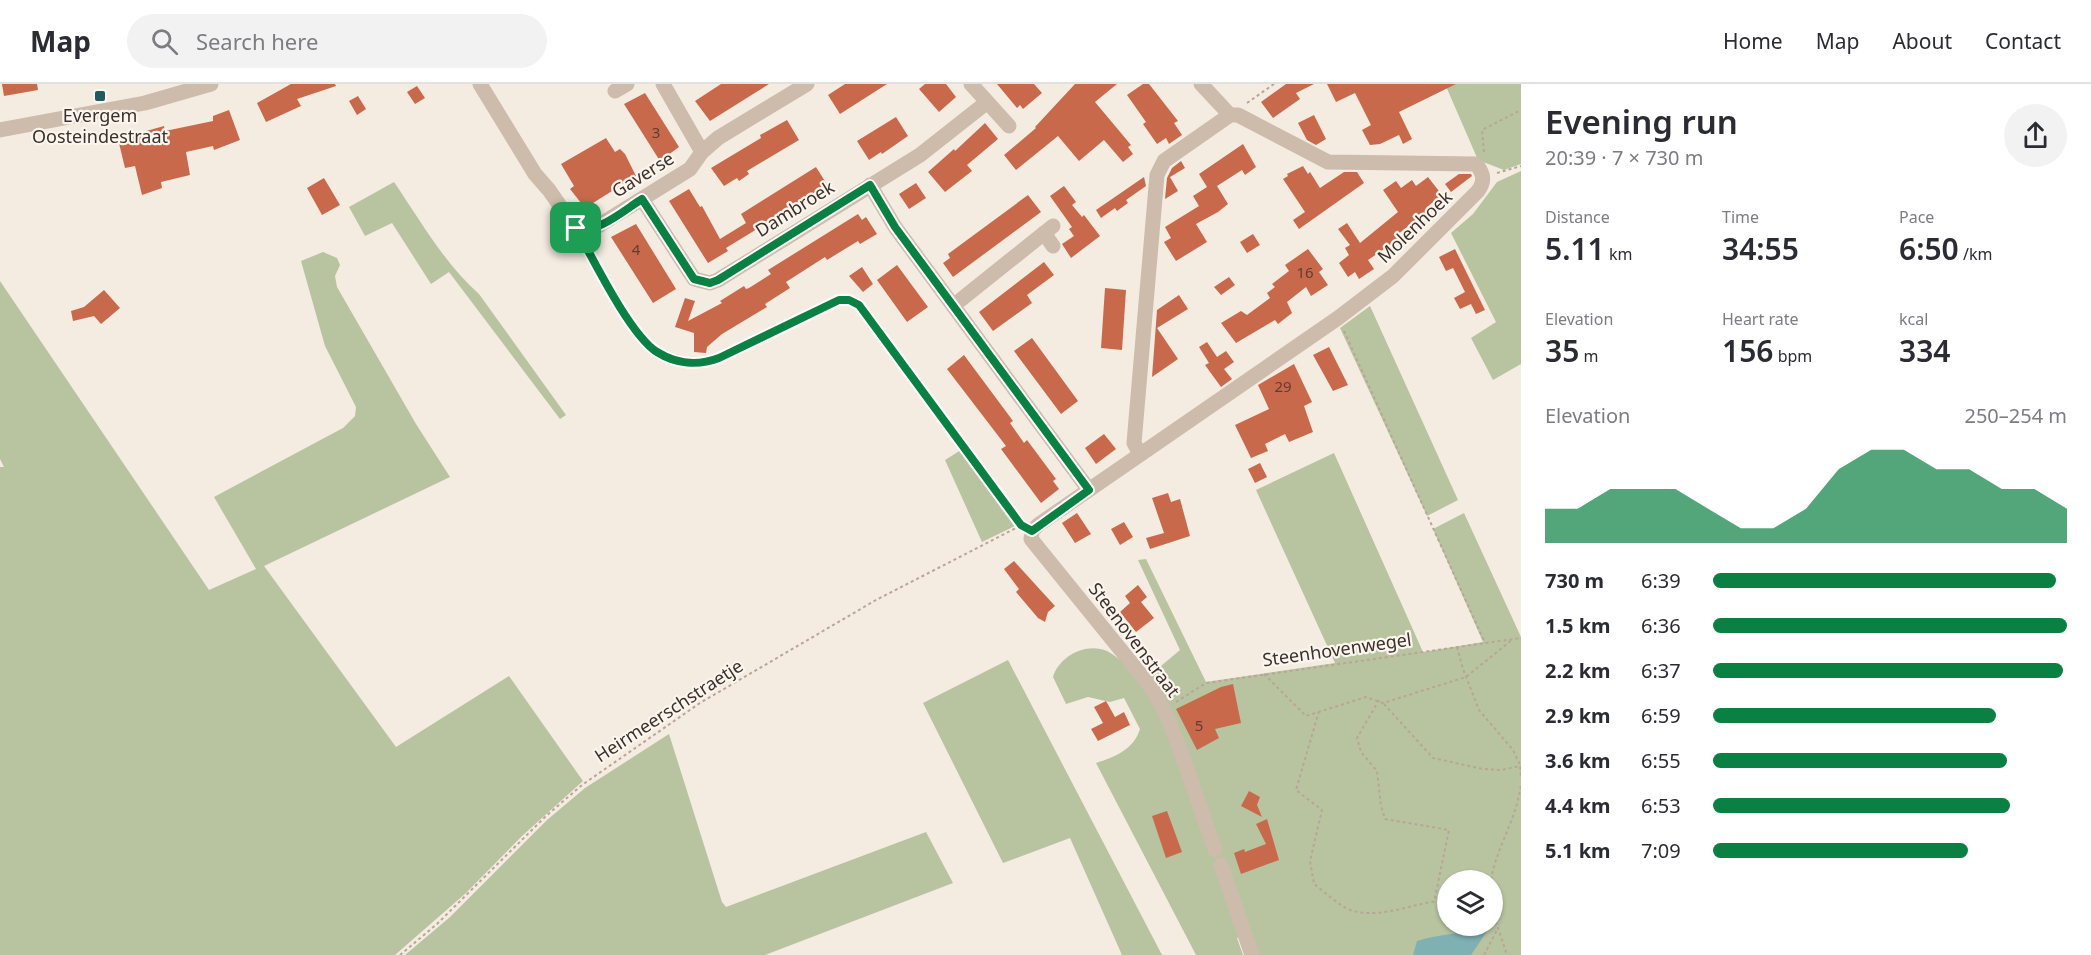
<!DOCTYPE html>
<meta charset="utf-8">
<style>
:root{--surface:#fff;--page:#f2f2f3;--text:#2b2b33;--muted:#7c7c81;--line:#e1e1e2;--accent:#0b8043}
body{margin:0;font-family:"Noto Sans",sans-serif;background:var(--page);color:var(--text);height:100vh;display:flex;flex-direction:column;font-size:22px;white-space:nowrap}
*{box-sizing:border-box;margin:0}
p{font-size:20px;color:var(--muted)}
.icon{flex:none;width:33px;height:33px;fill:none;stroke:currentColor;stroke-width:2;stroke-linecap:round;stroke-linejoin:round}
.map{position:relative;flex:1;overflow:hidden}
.drawer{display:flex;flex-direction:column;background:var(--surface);width:570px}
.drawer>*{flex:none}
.controls{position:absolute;left:1437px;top:786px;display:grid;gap:12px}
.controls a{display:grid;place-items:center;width:66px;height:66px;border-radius:50%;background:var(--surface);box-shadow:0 2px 4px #0004;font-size:30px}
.pin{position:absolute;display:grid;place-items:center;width:51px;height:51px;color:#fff;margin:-26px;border-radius:12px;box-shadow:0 3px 9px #0006}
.round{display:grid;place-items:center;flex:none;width:63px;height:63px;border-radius:32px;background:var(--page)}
.summary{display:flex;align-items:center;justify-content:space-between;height:102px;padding:0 24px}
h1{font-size:33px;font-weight:600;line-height:45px}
.figures{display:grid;grid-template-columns:repeat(3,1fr);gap:9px;height:102px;padding:6px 24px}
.figures div{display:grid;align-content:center}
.figures b{font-size:30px;font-weight:600}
.figures small{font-size:16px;font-weight:400}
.figures p{font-size:16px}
.chart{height:168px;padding:12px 24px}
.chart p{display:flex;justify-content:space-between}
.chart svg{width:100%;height:108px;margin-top:6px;fill:var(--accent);opacity:.7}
ul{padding:0 24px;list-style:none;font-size:20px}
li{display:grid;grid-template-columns:96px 72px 1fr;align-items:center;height:45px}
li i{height:15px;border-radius:8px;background:var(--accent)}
header{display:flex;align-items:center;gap:36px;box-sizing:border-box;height:84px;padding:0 30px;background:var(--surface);border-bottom:2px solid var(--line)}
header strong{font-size:28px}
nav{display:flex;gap:33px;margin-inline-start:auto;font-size:21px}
.search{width:420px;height:54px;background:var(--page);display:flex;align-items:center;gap:15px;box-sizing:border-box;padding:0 21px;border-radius:33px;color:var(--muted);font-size:22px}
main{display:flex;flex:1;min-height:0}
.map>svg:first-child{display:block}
.green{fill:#b8c4a0;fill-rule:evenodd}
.water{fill:#7fb0b2}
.building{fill:#c8694b}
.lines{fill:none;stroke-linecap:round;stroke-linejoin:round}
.path{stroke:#b9a596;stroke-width:2;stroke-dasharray:3 3;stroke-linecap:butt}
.minor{stroke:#cdbbac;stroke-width:15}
.route-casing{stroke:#fff;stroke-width:12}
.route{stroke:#0b8043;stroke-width:8}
.poi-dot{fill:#1f5a5e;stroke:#fbf5ee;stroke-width:2}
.labels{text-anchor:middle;stroke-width:4.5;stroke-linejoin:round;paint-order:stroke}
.number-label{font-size:15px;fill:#5e3e33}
.poi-label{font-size:18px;fill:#3b302b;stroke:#fbf5ee}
.street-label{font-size:18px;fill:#3b302b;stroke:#fbf5ee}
</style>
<header>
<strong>Map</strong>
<div class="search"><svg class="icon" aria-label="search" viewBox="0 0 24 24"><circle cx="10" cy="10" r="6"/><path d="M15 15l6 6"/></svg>Search here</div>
<nav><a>Home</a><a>Map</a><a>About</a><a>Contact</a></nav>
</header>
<main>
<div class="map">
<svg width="1521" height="871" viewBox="0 0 1521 871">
<rect width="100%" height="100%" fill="#f4ebe1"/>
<!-- green -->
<path class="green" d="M1445 0H1521V80L1504 86 1478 76Z
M1521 87V280L1493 296 1471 254 1496 238 1451 149 1473 130 1497 98Z
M394 98C420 136 444 179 479 210L566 331 560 335 449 188 431 200 392 139 365 152 349 123Z
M323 168 337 174 340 181 335 192 337 203 416 340 450 393 264 482 396 663 509 592 583 697 522 752 466 809 395 871H0V383H4L0 375V197L209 506 256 485 214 413 343 344 355 332 356 323 325 262 301 177Z
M1370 222 1458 416 1427 432 1340 244Z
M961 366 1017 441 982 458 945 376Z
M1334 369 1423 568 1483 558 1433 445 1464 429 1521 553V871H1259L1251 847 1237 854 1243 871H1196L1096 679C1115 673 1134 665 1140 645L1124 614 1110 618 1088 613 1066 620 1053 593C1059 573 1085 558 1107 567 1115 571 1122 579 1131 582 1139 585 1147 585 1155 587L1180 566 1138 476 1146 475 1206 598 1335 579 1256 406ZM1448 796H1492V842H1448Z
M1008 576 1162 871H1122L1070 754 1003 779 923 619Z
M669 650 722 818 726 823 926 748 953 799 765 871H405L450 833 547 736 585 704Z"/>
<!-- water -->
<path class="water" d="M1481 842H1488V846L1471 871H1413L1417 857C1437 850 1462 851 1481 842Z"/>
<!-- building -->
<path class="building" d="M2 0H37L38 6 4 12Z
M291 0H335L336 2 297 15 301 22 266 38 257 19Z
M721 0H769L710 37 695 17Z
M845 0H887L840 30 828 11Z
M925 0H946L956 13 939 28 919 5Z
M997 0H1034L1042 9 1023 25 1020 21 1017 24Z
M1075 0H1117L1095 18 1131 61 1128 63 1133 70 1123 78 1104 56 1079 77 1058 52 1016 86 1004 71 1036 44 1035 43Z
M1143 0H1149L1178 37 1174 39 1182 51 1169 60 1166 54 1157 60 1143 40 1146 38 1127 11Z
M1286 0H1314L1296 9 1300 15 1273 34 1261 18Z
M1327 0H1456L1399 28 1412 55 1403 60 1399 51 1380 60 1370 61 1362 46 1371 41 1355 9 1336 18Z
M417 2 425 14 415 20 407 8Z
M645 9 679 63 660 77 624 20Z
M358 12 366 25 357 31 349 17Z
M229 26 240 56 214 66 213 62 186 68 190 91 161 98 162 104 142 111 135 82 125 84 118 55 164 42 165 47 213 37V32Z
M1314 31 1326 55 1316 61 1307 56 1298 39Z
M896 33 908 52 882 70 881 68 869 76 857 57Z
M787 36 799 56 747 87 749 90 739 97 737 94 724 102 711 84 761 54 760 51Z
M985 39 998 55 967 81 972 87 945 108 928 88 954 65 955 67Z
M606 54 615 68 620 65 625 70 636 92 585 124 570 105 574 102 561 80Z
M1243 60 1256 83 1245 91 1242 86 1217 102 1228 120 1218 128 1196 140 1207 158 1176 177 1164 158 1171 154 1165 143 1199 122 1193 112 1207 103 1199 90Z
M1181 77 1185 84 1170 93 1178 107 1165 115 1167 94 1172 84Z
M1303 82 1308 90 1310 88 1320 104 1344 88H1357L1364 99 1299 145 1293 136 1305 128 1283 95 1288 92 1287 90Z
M816 83 828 102 815 108 816 111 802 120 801 118 726 164 728 167 708 179 669 117 689 105 700 123 702 122 720 155 746 139 741 130Z
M1459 90H1471L1472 92 1451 108 1445 100Z
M1144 93 1146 102 1126 116 1128 119 1117 127 1115 124 1101 134 1096 126Z
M1428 93 1442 111 1427 123 1429 126 1423 131 1398 150 1403 157H1396L1368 176 1374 185 1359 195 1355 188 1348 193 1339 179 1349 171 1345 164 1350 161 1338 145 1347 139 1360 159 1398 128 1383 106 1396 97 1401 104 1412 96 1416 102Z
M324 94 340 121 322 131 307 104Z
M916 99 926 114 909 125 899 110Z
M1064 102 1076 118 1072 121 1082 133 1084 131 1100 152 1071 174 1062 160 1074 152 1069 145 1072 143 1050 112Z
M1028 111 1041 128 953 193 943 179 950 174 948 170Z
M858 130 862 136 866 133 877 150 860 160 858 157 827 176 825 173 786 198 790 204 765 220 767 223 722 250 707 263 706 269 694 268V249L675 243 685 214 695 217 688 237 722 219 720 217 744 202 746 205 749 204 771 190 768 186Z
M636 140 676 205 653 219 611 153Z
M1253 150 1260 161 1247 169 1240 158Z
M1308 165 1323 185 1319 188 1328 201 1311 212 1306 203 1287 218 1292 229 1278 240 1275 236 1236 259 1221 239 1241 227 1247 231 1270 214 1267 209 1275 203 1272 200 1289 187 1285 181Z
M1455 165 1485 226 1476 230 1471 220 1460 225 1454 214 1465 208 1453 184 1446 187 1439 173Z
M1044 178 1054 191 1027 211 1032 219 993 247 979 228Z
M897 181 928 223 907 238 877 196Z
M862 183 873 200 863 208 849 192Z
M1229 193 1235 201 1221 211 1214 203Z
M1105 204 1126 206 1122 266 1101 264Z
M104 206 120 224 101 240 94 232 73 237 71 227 84 223Z
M1179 211 1188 225 1157 244 1178 275 1152 293 1157 226Z
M1032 254 1078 317 1061 330 1014 267Z
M1207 258 1217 273 1226 267 1234 278 1224 285 1232 295 1221 303 1205 281 1209 279 1199 263Z
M1329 263 1348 301 1333 307 1313 271Z
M964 271 1013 337 1010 339 1024 359 1027 356 1056 395 1053 397 1059 405 1041 419 1001 365 1006 362 947 285Z
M1294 280 1312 318 1304 322 1313 348 1289 358 1285 350 1265 360 1268 367 1251 374 1235 341 1269 325 1258 301Z
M1104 350 1116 365 1096 380 1085 364Z
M1260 379 1267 393 1255 399 1248 385Z
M1168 409 1171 418 1180 415 1190 452 1150 465 1146 454 1164 449 1152 414Z
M1077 429 1091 450 1075 459 1062 439Z
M1124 438 1133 453 1120 461 1111 445Z
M1014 477 1055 522 1048 528 1045 538 1038 534 1016 508 1019 505 1004 485Z
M1138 501 1147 513 1141 518 1154 534 1136 548 1120 528 1130 519 1125 512Z
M1233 600 1241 639 1215 645 1219 654 1197 666 1176 625 1221 603Z
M1106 617 1115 633 1124 628 1130 641 1098 657 1091 645 1103 639 1094 623Z
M1249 707 1260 713 1257 721 1262 733 1241 722Z
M1167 727 1182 768 1166 774 1152 732Z
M1267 735 1279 776 1241 790 1234 769 1244 765 1245 768 1266 760 1256 740Z"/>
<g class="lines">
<!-- path -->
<path class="path" d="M1247 19 1274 0
M1484 68 1482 46 1521 26
M1497 89 1521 82
M585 160C613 210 647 300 719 274L839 216H849L859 221 1020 439
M1344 247 1485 559
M1457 563 1463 585 1479 626 1513 666 1521 683
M1264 590 1306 632 1366 613 1383 619 1466 593 1513 555
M1379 616 1357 654 1361 668 1377 687 1381 722 1385 735 1449 746 1434 818
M1176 618 1206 599 1521 554
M1384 620 1433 674 1483 685 1501 686 1520 682 1521 694
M1319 627 1296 706 1322 726 1310 777 1314 800C1325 808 1340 823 1353 827 1385 835 1417 817 1448 816
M1491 796C1497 761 1516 738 1521 700
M1492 826 1507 871
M400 871 437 840 546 732 582 701 700 619 876 516 1018 443
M1484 871 1497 846"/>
<!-- minor -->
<path class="minor" d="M480 0 535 90 549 106 576 145 585 147 598 142 690 85 702 68 718 54 807 0
M663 0 702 68
M971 0 1009 42
M1201 0 1230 31
M615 7 627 0
M0 46 145 19 211 0
M870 101 895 143 1089 406
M642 115 694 195 710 199 718 196 920 71 986 19
M1044 149 1053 162
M953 222 1053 142
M1140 370 1134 359 1157 91 1164 77 1230 31H1238L1328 78 1476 80C1484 90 1485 97 1478 107L1393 192 1338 234 1038 441 1032 447 1031 455 1150 602 1164 626 1180 665 1215 766
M1221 781 1252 871"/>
</g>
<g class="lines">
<defs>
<path id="route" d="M870 101 895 143 1089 406 1032 447 1021 441 859 221 849 216H839L719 274C698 282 676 280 657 268 630 251 593 175 576 144 598 150 624 126 642 115L694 195 710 199 718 196Z"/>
</defs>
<!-- route casing -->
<use href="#route" class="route-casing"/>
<!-- route -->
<use href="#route" class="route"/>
</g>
<!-- markers -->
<rect class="poi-dot" x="94" y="6" width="12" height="12" rx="3"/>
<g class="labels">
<!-- number labels -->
<g class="number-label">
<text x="656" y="54">3</text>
<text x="636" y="171">4</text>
<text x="1305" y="194">16</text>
<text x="1283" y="308">29</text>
<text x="1199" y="647">5</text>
</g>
<!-- poi labels -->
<g class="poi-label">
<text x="100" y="38">Evergem<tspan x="100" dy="21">Oosteindestraat</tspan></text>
</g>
<!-- street labels -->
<g class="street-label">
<text transform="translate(643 91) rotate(-32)" y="6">Gaverse</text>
<text transform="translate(795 125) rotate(-32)" y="6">Dambroek</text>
<text transform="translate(1415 143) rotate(-44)" y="6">Molenhoek</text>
<text transform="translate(1134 556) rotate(53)" y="6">Steenovenstraat</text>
<text transform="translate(1337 566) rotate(-8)" y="6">Steenhovenwegel</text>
<text transform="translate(669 627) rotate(-33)" y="6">Heirmeerschstraetje</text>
</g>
</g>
</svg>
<div class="controls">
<a><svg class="icon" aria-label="layers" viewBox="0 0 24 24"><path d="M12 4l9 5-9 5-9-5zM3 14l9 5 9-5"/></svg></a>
</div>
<div class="pin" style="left:576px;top:144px;background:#1e9e55"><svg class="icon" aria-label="arrive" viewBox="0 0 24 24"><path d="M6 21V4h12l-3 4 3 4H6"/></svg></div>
</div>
<section class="drawer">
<div class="summary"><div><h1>Evening run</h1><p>20:39 · 7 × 730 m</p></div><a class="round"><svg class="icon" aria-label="share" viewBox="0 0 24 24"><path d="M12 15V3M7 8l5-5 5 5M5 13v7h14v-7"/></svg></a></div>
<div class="figures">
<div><p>Distance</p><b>5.11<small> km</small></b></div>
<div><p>Time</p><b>34:55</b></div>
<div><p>Pace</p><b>6:50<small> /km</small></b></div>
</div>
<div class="figures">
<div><p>Elevation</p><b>35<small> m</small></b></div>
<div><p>Heart rate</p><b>156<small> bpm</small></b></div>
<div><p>kcal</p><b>334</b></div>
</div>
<div class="chart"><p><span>Elevation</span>250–254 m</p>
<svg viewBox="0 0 160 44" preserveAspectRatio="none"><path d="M0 44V30L10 30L20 22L30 22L40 22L50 30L60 38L70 38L80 30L90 14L100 6L110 6L120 14L130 14L140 22L150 22L160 30V44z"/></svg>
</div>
<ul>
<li><b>730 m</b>6:39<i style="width:97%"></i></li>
<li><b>1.5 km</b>6:36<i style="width:100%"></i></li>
<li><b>2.2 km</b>6:37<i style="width:99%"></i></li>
<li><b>2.9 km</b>6:59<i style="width:80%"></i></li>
<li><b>3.6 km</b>6:55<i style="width:83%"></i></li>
<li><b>4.4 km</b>6:53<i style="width:84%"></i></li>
<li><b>5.1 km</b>7:09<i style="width:72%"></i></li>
</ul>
</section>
</main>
